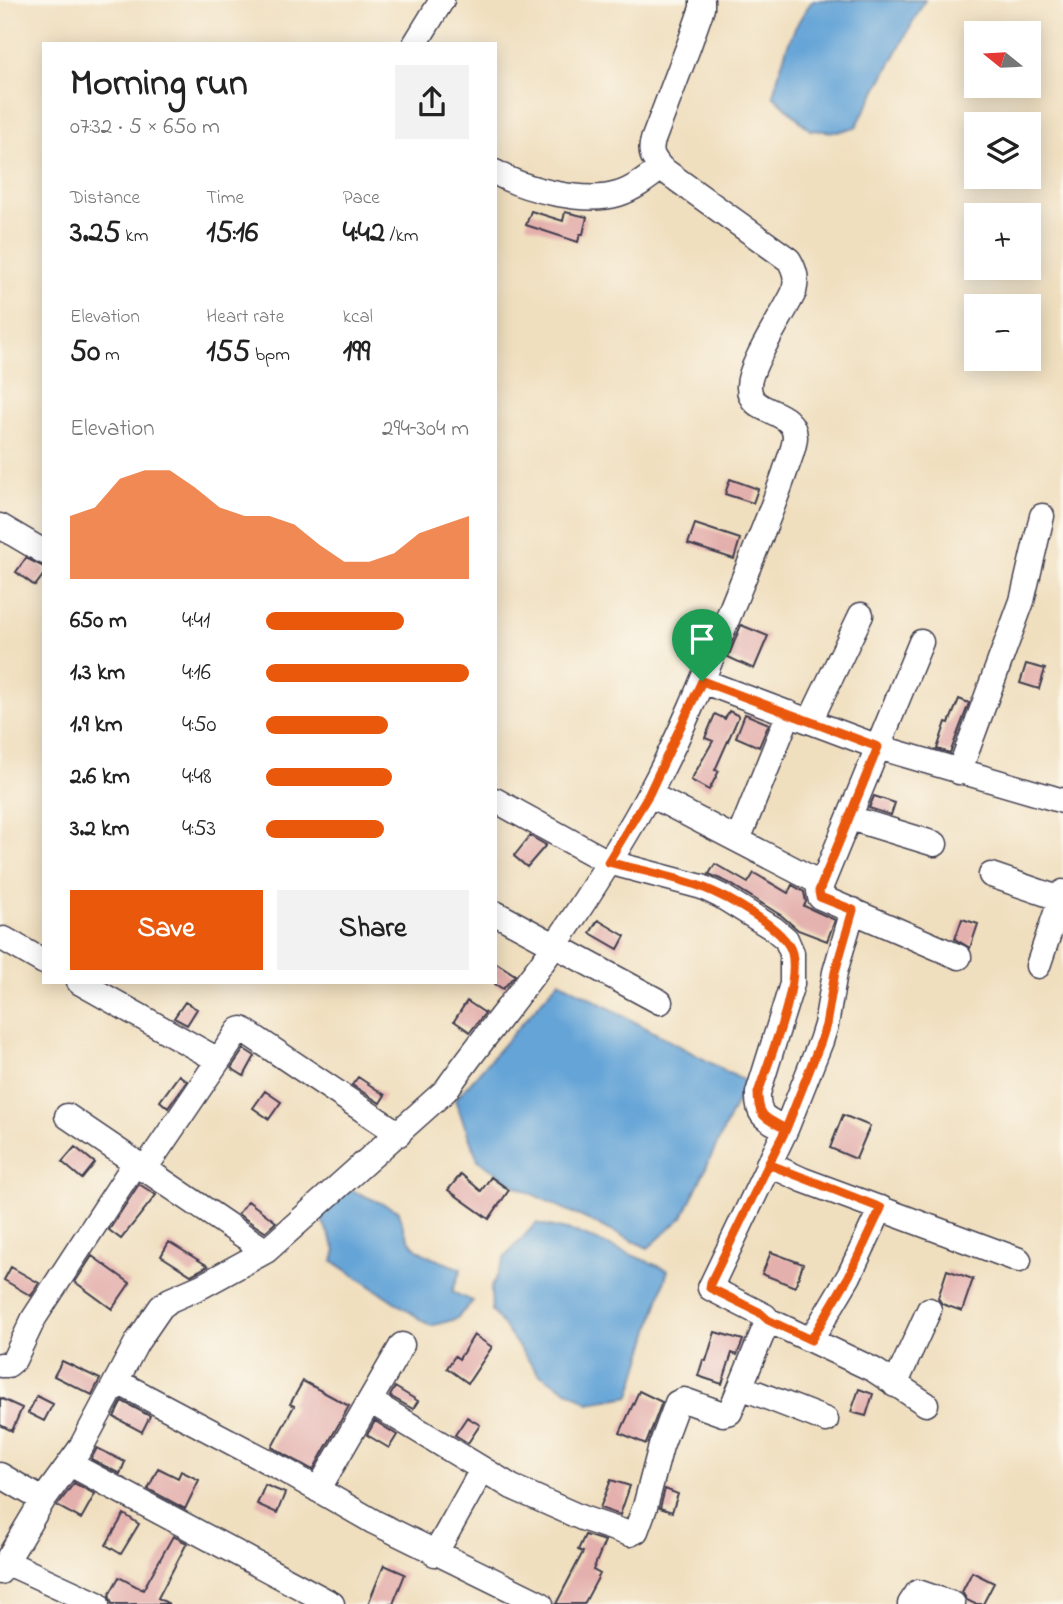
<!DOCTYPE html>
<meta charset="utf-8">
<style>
:root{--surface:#fff;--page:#f2f2f2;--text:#222;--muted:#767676;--accent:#ea580c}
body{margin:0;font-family:"Indie Flower",sans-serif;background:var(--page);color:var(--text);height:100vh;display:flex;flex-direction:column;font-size:26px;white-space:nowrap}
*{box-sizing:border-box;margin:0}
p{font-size:23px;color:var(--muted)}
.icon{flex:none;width:38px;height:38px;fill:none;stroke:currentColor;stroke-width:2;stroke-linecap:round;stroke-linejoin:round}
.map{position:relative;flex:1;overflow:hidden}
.details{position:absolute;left:42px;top:42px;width:455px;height:942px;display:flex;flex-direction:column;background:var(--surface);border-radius:0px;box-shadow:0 4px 18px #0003}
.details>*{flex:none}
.needle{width:46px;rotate:288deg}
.controls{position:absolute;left:964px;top:21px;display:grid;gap:14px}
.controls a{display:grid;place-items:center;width:77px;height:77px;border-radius:0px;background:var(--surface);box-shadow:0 4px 18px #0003;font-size:35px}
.pin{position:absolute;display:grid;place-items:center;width:60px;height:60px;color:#fff;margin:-72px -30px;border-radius:50% 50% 50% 0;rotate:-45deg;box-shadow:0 0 7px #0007}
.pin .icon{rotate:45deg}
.round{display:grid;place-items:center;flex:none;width:74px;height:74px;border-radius:0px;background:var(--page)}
.headline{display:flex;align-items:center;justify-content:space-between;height:119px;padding:0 28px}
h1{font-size:38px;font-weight:700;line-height:52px}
.stats{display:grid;grid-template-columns:repeat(3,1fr);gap:10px;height:119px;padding:7px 28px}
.stats div{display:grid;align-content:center}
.stats b{font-size:30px;font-weight:700}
.stats small{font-size:19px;font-weight:400}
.stats p{font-size:19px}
.chart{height:196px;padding:14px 28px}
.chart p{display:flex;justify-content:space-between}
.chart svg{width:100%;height:126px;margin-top:7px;fill:var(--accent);opacity:.7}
.cta{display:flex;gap:14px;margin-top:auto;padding:14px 28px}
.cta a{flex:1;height:80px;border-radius:0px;background:var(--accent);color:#fff;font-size:28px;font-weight:700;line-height:80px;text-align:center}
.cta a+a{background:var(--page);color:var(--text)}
ul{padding:0 28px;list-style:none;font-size:23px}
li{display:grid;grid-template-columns:112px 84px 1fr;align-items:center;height:52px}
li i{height:18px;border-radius:9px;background:var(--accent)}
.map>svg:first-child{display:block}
.water{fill:#65a4d7;stroke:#446389;stroke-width:2}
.building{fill:#e4b0ad}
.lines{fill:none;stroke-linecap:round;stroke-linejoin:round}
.minor-casing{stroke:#413e4f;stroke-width:27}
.minor{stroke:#fff;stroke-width:24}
.route-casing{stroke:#fff;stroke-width:14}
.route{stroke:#ea580c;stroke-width:9}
</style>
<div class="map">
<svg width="1063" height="1604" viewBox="0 0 1063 1604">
<rect width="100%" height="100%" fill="#fbf7ec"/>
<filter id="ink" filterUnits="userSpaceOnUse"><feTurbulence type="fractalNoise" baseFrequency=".0143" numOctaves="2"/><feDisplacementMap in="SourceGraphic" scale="14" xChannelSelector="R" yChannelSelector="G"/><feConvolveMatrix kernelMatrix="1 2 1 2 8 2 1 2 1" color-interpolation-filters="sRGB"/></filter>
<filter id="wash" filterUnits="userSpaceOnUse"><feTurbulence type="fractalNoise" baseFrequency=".00686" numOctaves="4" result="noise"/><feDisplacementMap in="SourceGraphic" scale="28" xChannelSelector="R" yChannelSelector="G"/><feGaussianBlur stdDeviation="1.57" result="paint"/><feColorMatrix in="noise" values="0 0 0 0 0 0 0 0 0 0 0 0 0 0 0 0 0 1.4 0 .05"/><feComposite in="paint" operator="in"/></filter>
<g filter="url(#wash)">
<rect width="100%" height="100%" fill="#f0dfbf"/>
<!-- water -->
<path class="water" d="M813 0H925L856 127 837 132 810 130 773 95C783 59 789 30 813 0Z
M559 981 746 1082 683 1217 648 1248 517 1187 478 1160 455 1100Z
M349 1189 399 1211C407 1254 424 1254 461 1269L452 1292 473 1301 456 1319 431 1326 333 1261 336 1250 320 1216Z
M536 1223 579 1233 668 1270 630 1396 589 1403 538 1373 492 1311 491 1289 505 1257Z"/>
<g id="blocks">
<!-- building -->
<path class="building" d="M531 211 563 221 565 212 587 217 583 234H580L578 242 526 225Z
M730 479 758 489 753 503 725 494Z
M695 524 740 539 734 559 688 544Z
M26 558 44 567V574L35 586 16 572Z
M741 625 768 636 754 669 728 657Z
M1026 664 1045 669 1039 689 1020 683Z
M959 699 969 703 950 753 937 749 946 722 949 723Z
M729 711 739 716 715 770 719 771 709 790 691 780 713 741 705 738 715 714 725 719Z
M745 714 769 724 759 747 736 737Z
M874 796 895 803 891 815 869 808Z
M530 836 546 845 527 867 514 856Z
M715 864 748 883 754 873 788 893 792 885 804 892 806 902 804 906 835 920 827 941 798 930 782 916 729 883 709 874Z
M962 919 978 924 970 948 955 939Z
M598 920 625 936 618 949 590 933Z
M495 962 515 975 503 989 495 984Z
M467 1001 485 1013 470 1032 454 1021Z
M185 1002 197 1009 187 1025 174 1018Z
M244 1049 255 1056 244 1076 231 1068Z
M179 1075 187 1081 168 1108 160 1101Z
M358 1077 385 1095 380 1103 352 1085Z
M265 1091 281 1102 269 1119 253 1108Z
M843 1115 870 1126 856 1159 830 1148Z
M75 1147 95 1163 82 1179 62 1162Z
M461 1174 481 1191 491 1177 509 1190 489 1219 448 1190Z
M139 1184 156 1195 121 1239 109 1230Z
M248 1201 276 1222 265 1232 238 1214Z
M169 1242 208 1266 191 1275 161 1256Z
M771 1252 803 1264 795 1287 762 1274Z
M92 1256 130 1283 112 1309 75 1282Z
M11 1267 39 1283 31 1296 4 1280Z
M947 1270 973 1279 962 1311 942 1304 938 1298Z
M715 1332 743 1340 737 1355 732 1353 722 1384 698 1376 703 1360 706 1361Z
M474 1335 492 1347 468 1383 447 1368 455 1356 459 1359Z
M62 1361 100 1379 92 1395 54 1376Z
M303 1381 349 1406 313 1470 272 1447 294 1406 290 1404Z
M395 1387 418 1401 413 1409 390 1396Z
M859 1389 873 1394 866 1416 851 1412Z
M639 1391 662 1402 646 1444 620 1433Z
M37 1396 53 1404 44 1421 28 1413Z
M0 1398 22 1408 12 1431 0 1425Z
M122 1401 150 1416 142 1432 114 1417Z
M467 1417 480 1425 468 1443 455 1435Z
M375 1421 397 1435 389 1448 367 1435Z
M97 1448 125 1462 120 1474 91 1459Z
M158 1468 178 1478 181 1471 199 1480 185 1509 148 1489Z
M611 1480 630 1486 620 1515 600 1508Z
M74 1483 95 1494 81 1519 57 1506Z
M265 1485 285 1493 277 1513 257 1504Z
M665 1489 678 1494 672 1512 660 1508Z
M124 1514 139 1524 121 1554 106 1545Z
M585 1535 605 1541 593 1570 600 1574 584 1604H556L583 1552 578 1550Z
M173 1536 187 1543 158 1598 169 1604H112L109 1595 119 1577 143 1590Z
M384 1565 405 1574 393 1604H368Z
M972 1572 994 1583 983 1604H975L967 1600 962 1592Z"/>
</g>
</g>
<g filter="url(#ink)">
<use href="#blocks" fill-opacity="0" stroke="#413e4f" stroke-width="2"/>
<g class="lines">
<defs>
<path id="minor" d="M415 44 442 0
M495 172C524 190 586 204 618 194 634 189 648 178 661 168
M0 526 44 552
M921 642 819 891 820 897 959 957
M702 681 878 747 1063 801
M810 721 861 615
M959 772 1022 601 1042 516
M649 794 822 884
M495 800 608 862 702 887 721 896 774 929 786 939 792 953V984L758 1093C757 1118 766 1118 786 1129
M850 818 935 844
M738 840 789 713
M991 875 1061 899
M495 913 660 1002
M4 939 44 962
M1038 966 1063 892
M79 982 218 1060
M67 1116 266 1251
M768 1164 803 1180 1019 1260
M144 1170 239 1030 242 1029 399 1134
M768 1320 874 1370 926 1404
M811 1340 849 1276 881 1208
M0 1365H8L14 1360 34 1318 135 1163
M116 1381 282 1469 374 1522 541 1604
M895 1385 929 1310
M741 1387 826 1420
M370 1401 512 1487 582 1518 630 1534 636 1531 645 1507 661 1446 677 1403 684 1400 723 1414 730 1412 768 1320 765 1316 710 1288 786 1129 821 1041 826 1025 835 972 853 910
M70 1464 332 1604
M0 1475 43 1500
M318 1490 402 1345
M435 1554 482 1470
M6 1562 97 1604
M0 1572 43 1500 80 1449 137 1342 161 1307 170 1300 202 1286 266 1251 446 1090C486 1032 534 979 572 920 599 879 626 837 649 794 681 735 706 672 731 610 749 564 769 519 785 472 788 462 795 447 795 437 794 407 749 416 749 387 748 366 784 314 794 292 797 279 796 272 789 260L661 168C653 158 649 153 653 140L689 45 702 8V0
M910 1604 918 1592 953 1604"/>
</defs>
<!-- minor casing -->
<use href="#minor" class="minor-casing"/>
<!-- minor -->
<use href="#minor" class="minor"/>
</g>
</g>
<g class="lines" filter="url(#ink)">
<defs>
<path id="route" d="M702 681 649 794 608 862C639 870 672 876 702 887 725 896 786 928 792 953 800 987 769 1059 758 1093 758 1118 766 1118 786 1129L711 1282 710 1288 759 1312 768 1320 811 1340 849 1276 881 1208 768 1164 786 1129 821 1041 826 1025 835 972 853 910 820 897 819 891 878 747 702 681"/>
</defs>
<!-- route casing -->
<use href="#route" class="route-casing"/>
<!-- route -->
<use href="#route" class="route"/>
</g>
</svg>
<div class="controls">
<a><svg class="needle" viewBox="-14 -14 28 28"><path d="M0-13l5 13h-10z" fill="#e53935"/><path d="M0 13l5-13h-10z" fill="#767676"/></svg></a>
<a><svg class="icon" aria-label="layers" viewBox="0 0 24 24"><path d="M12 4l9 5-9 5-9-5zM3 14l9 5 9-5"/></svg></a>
<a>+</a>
<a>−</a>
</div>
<div class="pin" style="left:702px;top:681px;background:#1e9e55"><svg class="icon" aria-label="arrive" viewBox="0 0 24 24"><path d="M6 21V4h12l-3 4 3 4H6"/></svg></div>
<section class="details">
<div class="headline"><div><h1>Morning run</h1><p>07:32 · 5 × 650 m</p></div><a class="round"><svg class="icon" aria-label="share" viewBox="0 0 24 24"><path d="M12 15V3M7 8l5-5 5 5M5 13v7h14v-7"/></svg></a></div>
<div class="stats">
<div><p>Distance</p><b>3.25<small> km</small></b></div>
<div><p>Time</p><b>15:16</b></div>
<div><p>Pace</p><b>4:42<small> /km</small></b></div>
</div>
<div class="stats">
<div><p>Elevation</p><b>50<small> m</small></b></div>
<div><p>Heart rate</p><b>155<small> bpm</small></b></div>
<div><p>kcal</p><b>199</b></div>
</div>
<div class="chart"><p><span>Elevation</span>294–304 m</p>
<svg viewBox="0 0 160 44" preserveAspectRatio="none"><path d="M0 44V22L10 19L20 9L30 6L40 6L50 12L60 19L70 22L80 22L90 25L100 32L110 38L120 38L130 35L140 28L150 25L160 22V44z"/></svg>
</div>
<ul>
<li><b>650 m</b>4:41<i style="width:68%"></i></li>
<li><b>1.3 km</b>4:16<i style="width:100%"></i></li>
<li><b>1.9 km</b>4:50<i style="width:60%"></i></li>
<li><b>2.6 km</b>4:48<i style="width:62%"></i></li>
<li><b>3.2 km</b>4:53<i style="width:58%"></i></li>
</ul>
<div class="cta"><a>Save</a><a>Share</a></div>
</section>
</div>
